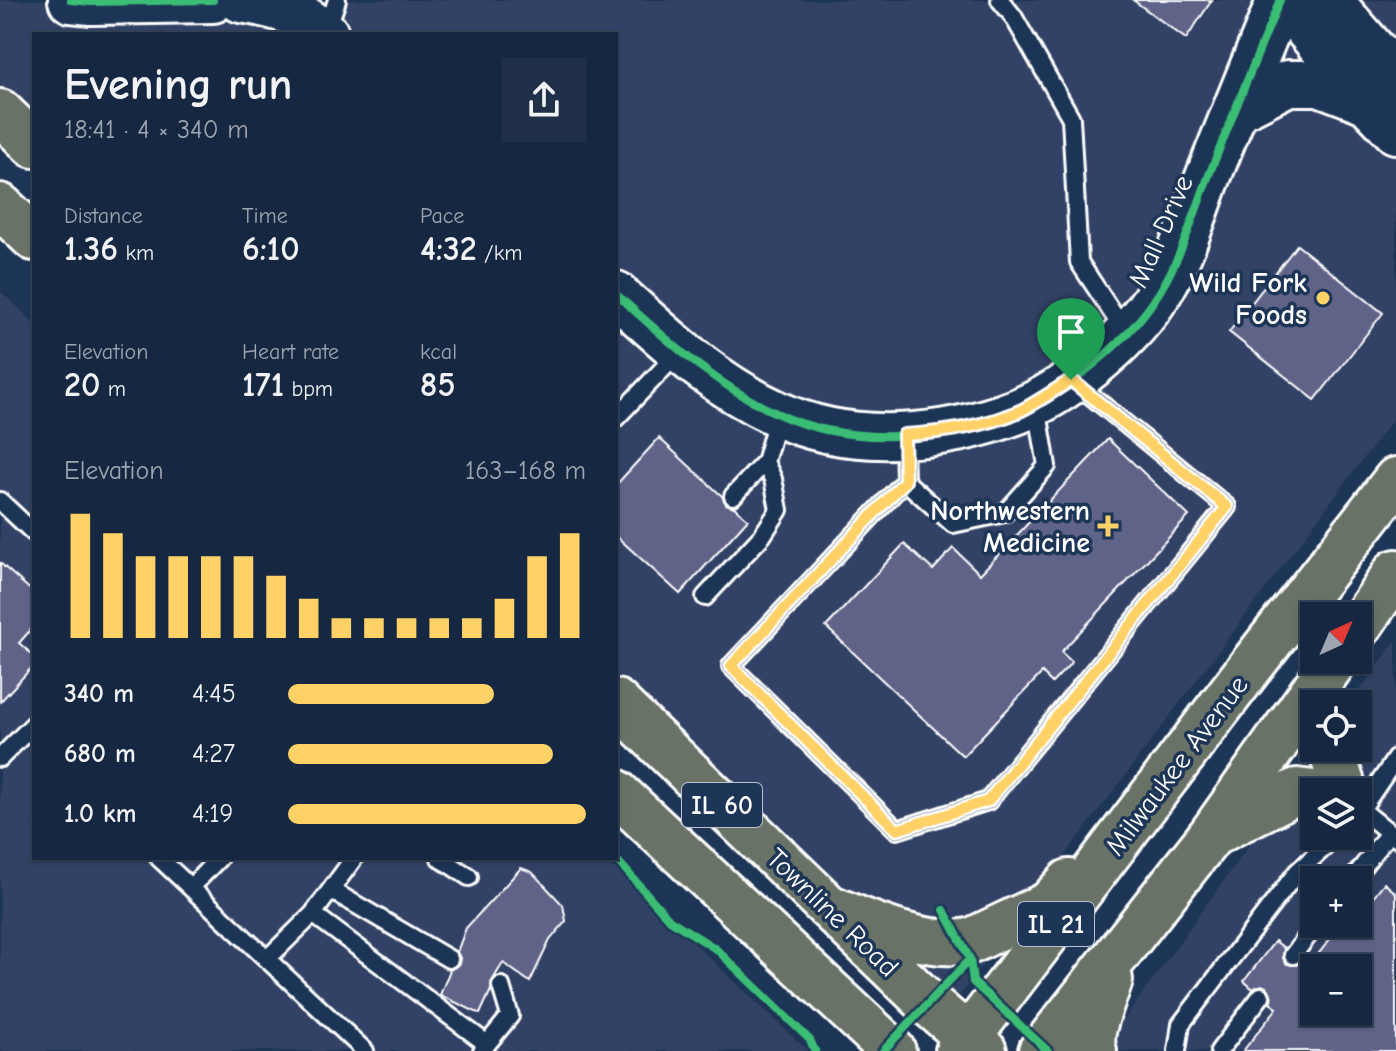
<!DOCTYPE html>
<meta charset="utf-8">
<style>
:root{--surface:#162841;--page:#1f3048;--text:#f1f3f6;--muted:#9ea6b1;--line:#35445a;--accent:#ffd166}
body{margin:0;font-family:"Comic Neue",sans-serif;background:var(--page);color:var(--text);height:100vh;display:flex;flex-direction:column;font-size:30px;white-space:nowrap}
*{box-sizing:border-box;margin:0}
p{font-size:26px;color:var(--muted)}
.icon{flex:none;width:44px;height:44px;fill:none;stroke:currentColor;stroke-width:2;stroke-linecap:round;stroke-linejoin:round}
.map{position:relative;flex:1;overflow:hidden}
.side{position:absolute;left:32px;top:32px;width:586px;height:828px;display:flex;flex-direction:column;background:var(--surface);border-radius:0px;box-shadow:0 2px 6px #0004,0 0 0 2px var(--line)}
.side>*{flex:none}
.needle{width:52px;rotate:44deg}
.tools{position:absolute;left:1300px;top:602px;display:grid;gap:16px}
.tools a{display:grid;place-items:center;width:72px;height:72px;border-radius:0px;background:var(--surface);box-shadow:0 2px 6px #0004,0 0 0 2px var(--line);font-size:40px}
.pin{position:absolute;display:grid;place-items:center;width:68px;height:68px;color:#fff;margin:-82px -34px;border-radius:50% 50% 50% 0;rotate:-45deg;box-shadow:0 0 8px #0007}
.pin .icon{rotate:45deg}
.round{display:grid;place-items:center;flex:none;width:84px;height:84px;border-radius:0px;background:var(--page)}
.summary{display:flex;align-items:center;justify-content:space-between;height:136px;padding:0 32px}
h1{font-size:44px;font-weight:700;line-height:60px}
.metrics{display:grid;grid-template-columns:repeat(3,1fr);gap:12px;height:136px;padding:8px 32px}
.metrics div{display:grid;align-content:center}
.metrics b{font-size:34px;font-weight:700}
.metrics small{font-size:22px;font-weight:400}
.metrics p{font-size:22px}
.chart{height:224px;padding:16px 32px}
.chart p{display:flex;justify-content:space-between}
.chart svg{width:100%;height:144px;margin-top:8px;stroke:var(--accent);stroke-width:6}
ul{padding:0 32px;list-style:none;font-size:26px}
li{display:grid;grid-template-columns:128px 96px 1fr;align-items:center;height:60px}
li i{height:20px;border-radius:10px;background:var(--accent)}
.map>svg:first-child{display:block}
.built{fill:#314366;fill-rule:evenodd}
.building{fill:#606388;stroke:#fff;stroke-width:2;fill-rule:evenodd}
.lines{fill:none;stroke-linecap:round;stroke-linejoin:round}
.lane-casing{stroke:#fff;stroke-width:22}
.secondary-casing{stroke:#fff;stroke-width:50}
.primary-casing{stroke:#fff;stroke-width:50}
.lane{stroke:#1d3557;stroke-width:16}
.secondary{stroke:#1d3557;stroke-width:44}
.primary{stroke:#697266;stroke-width:44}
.cycleway-casing{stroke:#1d3557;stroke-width:13}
.cycleway{stroke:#3abd76;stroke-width:8}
.route-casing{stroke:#fff;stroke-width:16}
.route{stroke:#ffd166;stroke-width:10}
.poi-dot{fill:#ffd166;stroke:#1d3557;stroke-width:3}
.labels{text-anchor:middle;stroke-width:7;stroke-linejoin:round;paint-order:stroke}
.shield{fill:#1d3557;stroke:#bbc2cd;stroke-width:2}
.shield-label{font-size:26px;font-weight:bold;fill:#fff}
.street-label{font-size:28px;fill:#fff;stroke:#1d3557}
.poi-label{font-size:28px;font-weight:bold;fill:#fff;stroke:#1d3557;text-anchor:end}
</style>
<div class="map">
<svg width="1396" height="1051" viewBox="0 0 1396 1051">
<rect width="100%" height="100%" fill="#1d3557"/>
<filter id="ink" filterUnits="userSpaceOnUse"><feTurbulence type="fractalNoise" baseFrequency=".0125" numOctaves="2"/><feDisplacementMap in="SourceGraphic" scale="16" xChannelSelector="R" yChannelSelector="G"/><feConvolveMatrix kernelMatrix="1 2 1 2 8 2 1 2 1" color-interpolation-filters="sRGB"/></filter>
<g filter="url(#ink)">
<!-- built -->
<path class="built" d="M0 0H1396V415L954 1003 616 680V34H34V125L0 93Z
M0 291 34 323V858H604L808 1051H0Z
M1396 640V1051H1111L1110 1039 1319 748H1358V704H1350ZM1314 792H1358V836H1314ZM1314 880H1358V924H1314ZM1314 968H1358V1012H1314Z"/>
<!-- building -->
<path class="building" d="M1133 0H1212L1186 39Z
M1297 245 1383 313 1315 400 1229 332Z
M659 438 722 496 726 504 734 507 748 519 680 594 616 536V485Z
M1108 439 1189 516 1061 652 1072 662 1052 683 1042 673 963 756 826 627 904 544 933 570 953 548 980 574Z
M0 563 34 593V626L19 643 34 656V665L0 702Z
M521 868 532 872 563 905 566 921 550 940 530 982 503 963 491 983V990L480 1014 440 995 450 970 459 964 460 958 457 952 466 928Z
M1384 883 1396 893V1051H1243L1277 1008 1270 1003 1272 997 1268 988 1262 985 1253 989 1244 981 1275 941 1284 948 1283 958 1287 964 1296 965 1302 962 1308 967 1342 924H1358V889L1372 898ZM1310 968H1358V1012H1314V971Z"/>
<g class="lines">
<defs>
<path id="lane" d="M1000 0 1013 16 1071 118 1079 262 1125 332
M326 33 337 0
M616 418 679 352
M904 437 905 481 731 666 897 830 988 801 1227 507 1073 381
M905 481 953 524 1005 513 1047 466 1037 406
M733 496 765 462
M0 501 34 533
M705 597 762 536 779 510 773 479 765 462 778 416
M0 758 34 724
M1358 807 1396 838
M1358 814 1396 758
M159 858 365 1051
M440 858 469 877
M1352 880 1389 833
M191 887 219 858
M331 890 449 959
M313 914 354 858
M1293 955 1317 924
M267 959 313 914 487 1044 482 1051
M487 1044 510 1016 501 986
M1177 1051 1181 1024 1297 872 1337 836
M1219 1051 1261 996"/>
<path id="secondary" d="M71 0 91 2 213 0
M241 0C273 5 301 12 326 34
M1299 0 1302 23 1367 101 1396 131
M1329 0 1396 76
M1235 110 1288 83H1319L1366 101
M616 294C667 340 713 384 776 413 849 448 944 440 1018 411 1065 393 1125 343 1153 302 1178 266 1192 221 1207 180 1231 120 1255 60 1280 0"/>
<path id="primary" d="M0 112 34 145
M0 206 34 238
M1358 628 1396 572
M616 702 928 1003 984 1051
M1330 748 1345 792
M616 792 893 1051
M1216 832 1297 791 1314 793
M828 907C870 924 925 949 971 941L1049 904 1069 882
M958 1051 1251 666 1396 480
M1041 1051 1211 835 1335 660
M1094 1051C1087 1031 1104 999 1110 980"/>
</defs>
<!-- lane casing -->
<use href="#lane" class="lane-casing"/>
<!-- secondary casing -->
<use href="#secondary" class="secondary-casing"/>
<!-- primary casing -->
<use href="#primary" class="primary-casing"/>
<!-- lane -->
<use href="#lane" class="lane"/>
<!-- secondary -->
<use href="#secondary" class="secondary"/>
<!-- primary -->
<use href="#primary" class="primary"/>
<defs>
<path id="cycleway" d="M71 0 91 2 213 0
M616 294C667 340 713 384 776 413 849 448 944 440 1018 411 1065 393 1125 343 1153 302 1178 266 1192 221 1207 180 1231 120 1255 60 1280 0
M615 858 670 920 716 949 810 1040 815 1051
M944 910 970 959 973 982 1048 1051
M883 1051 970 959"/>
</defs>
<!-- cycleway casing -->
<use href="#cycleway" class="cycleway-casing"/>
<!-- cycleway -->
<use href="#cycleway" class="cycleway"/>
</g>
</g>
<g class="lines" filter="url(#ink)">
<defs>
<path id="route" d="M1071 380 1227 507 988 801 897 830 731 666 905 481 904 435C941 433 988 426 1022 410 1039 401 1055 390 1071 380Z"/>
</defs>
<!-- route casing -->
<use href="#route" class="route-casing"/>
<!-- route -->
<use href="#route" class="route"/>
</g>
<!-- markers -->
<g class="poi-dot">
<circle cx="1323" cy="298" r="8"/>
<path d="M1104 514h8v8h8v8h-8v8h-8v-8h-8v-8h8z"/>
</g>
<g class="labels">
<!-- shield labels -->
<g class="shield">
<rect x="682" y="783" width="80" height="44" rx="6"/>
<rect x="1018" y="902" width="76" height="44" rx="6"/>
</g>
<g class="shield-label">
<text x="722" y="814">IL 60</text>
<text x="1056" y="933">IL 21</text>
</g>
<!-- street labels -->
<g class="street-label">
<text transform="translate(1160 231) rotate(-66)" y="10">Mall Drive</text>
<text transform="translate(1176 765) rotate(-53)" y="10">Milwaukee Avenue</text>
<text transform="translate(833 912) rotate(44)" y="10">Townline Road</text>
</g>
<!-- poi labels -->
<g class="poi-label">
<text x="1307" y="292">Wild Fork<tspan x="1307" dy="32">Foods</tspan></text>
<text x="1090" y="520">Northwestern<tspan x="1090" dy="32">Medicine</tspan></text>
</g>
</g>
</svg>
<div class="tools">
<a><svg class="needle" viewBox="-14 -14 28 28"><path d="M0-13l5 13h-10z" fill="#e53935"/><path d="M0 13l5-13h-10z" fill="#9ea6b1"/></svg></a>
<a><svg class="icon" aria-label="locate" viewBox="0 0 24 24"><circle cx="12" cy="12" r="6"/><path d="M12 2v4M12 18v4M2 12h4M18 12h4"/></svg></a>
<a><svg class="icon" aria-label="layers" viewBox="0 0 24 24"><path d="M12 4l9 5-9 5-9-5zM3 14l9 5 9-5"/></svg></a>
<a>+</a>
<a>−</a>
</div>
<div class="pin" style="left:1071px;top:380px;background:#1e9e55"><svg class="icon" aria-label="arrive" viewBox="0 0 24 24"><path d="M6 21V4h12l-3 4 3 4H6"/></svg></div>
<section class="side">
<div class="summary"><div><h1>Evening run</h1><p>18:41 · 4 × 340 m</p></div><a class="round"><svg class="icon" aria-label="share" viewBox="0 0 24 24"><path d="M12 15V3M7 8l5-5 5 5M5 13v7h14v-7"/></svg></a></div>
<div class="metrics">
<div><p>Distance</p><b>1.36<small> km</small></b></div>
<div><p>Time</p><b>6:10</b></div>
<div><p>Pace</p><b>4:32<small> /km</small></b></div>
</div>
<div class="metrics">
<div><p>Elevation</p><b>20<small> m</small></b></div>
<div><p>Heart rate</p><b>171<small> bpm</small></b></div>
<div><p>kcal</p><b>85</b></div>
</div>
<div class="chart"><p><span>Elevation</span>163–168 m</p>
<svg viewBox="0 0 160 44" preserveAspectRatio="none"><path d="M5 44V6M15 44V12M25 44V19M35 44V19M45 44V19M55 44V19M65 44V25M75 44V32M85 44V38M95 44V38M105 44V38M115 44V38M125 44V38M135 44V32M145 44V19M155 44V12"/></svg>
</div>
<ul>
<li><b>340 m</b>4:45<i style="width:69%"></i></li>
<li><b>680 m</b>4:27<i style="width:89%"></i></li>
<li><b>1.0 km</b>4:19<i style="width:100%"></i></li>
</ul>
</section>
</div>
